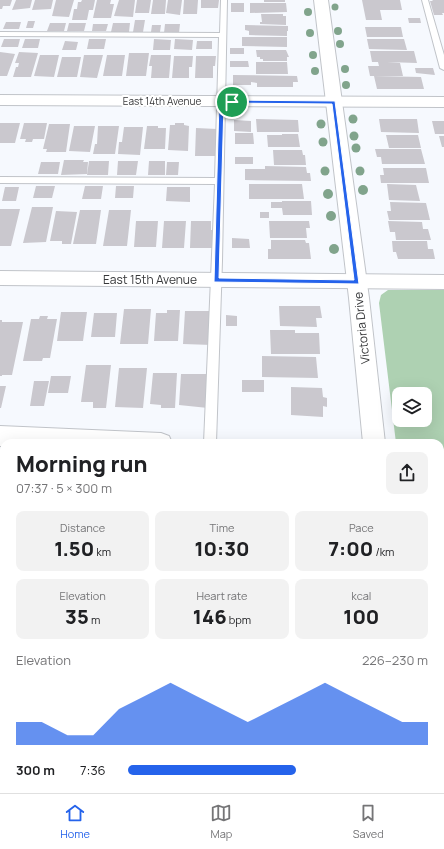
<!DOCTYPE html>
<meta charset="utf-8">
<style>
:root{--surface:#fff;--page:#f2f2f2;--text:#202124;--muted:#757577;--line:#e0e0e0;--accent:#2563eb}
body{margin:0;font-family:Manrope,sans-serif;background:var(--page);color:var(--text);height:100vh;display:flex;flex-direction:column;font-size:15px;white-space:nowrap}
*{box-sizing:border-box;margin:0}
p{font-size:13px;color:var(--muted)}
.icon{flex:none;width:22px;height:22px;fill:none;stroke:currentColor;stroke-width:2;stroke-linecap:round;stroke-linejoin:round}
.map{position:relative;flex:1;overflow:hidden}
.drawer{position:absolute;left:0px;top:439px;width:444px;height:354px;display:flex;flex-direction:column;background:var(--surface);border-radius:12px 12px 0 0;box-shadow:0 4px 16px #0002}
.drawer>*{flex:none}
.buttons{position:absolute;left:392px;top:387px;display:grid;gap:8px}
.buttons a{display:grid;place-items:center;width:40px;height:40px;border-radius:8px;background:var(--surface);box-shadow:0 4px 16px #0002;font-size:20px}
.pin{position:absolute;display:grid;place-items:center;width:34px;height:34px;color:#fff;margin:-17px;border:2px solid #fff;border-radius:50%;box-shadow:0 1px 4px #0007}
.round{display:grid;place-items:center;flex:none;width:42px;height:42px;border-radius:8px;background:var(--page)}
.summary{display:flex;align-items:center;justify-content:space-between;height:68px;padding:0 16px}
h1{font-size:22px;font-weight:800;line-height:30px}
.metrics{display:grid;grid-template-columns:repeat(3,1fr);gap:6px;height:68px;padding:4px 16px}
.metrics div{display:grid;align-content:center;border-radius:8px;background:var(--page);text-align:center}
.metrics b{font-size:20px;font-weight:800}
.metrics small{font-size:11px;font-weight:400}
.metrics p{font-size:11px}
.chart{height:112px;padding:8px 16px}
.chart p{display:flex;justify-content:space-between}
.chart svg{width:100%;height:72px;margin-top:4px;fill:var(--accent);opacity:.7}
ul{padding:0 16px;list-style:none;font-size:13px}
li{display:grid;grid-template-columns:64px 48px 1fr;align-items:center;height:30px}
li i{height:10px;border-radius:5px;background:var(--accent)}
.dock{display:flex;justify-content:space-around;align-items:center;height:56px;border-top:1px solid var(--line);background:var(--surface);font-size:11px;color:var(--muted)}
.dock a{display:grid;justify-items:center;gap:2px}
.dock .selected{color:var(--accent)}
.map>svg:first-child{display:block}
.green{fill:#aed1b2;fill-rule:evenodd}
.building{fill:#cac8ce}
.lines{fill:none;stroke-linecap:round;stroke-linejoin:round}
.service-casing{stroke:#c1c4c9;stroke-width:2}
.minor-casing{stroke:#c1c4c9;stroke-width:2}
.tertiary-casing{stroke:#c1c4c9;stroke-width:2}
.path{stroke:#a6a8ac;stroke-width:3;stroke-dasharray:3.5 2.5;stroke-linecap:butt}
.service{fill:#fff;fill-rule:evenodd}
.minor{fill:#fff;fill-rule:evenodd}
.tertiary{fill:#fff;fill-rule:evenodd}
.tree{fill:#81a48c}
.route{fill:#2563eb;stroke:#fff;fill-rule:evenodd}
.labels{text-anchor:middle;stroke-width:4;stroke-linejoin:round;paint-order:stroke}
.far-street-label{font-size:10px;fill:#37383a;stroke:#fff}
.street-label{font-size:12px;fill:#37383a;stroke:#fff}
</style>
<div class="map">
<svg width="444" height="793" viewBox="0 0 444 793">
<rect width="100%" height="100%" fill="#f6f9fe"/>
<!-- green -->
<path class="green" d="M388 290H444V793H438L437 789H440V443H396L379 303 381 295ZM399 394H425V420H399Z"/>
<!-- building -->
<path class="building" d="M0 0H12L10 6H3L2 9H0Z
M16 0H32L30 8 12 10Z
M35 0H53L51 9 32 10Z
M56 0H74L69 17 52 16Z
M82 0H95L93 10H89L87 20H72L74 9H77L78 2H81Z
M97 0H111L110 4H114L111 18H93Z
M119 0H135L133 17 114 16Z
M137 0H151L149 13H135Z
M153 0H166L165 14H151Z
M168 0H182L180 15 166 13Z
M184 0H198L197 14H183Z
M201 0H219L218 8H201Z
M264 0H285V2H264Z
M362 0H400L402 10H380L382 20H366Z
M432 0H444V13H442L443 15H434L430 1H433Z
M231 3H244V12H231Z
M250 3H286L287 12 250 13Z
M261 14H283V16H286V25L260 24V22H262Z
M408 18H420L421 23H409Z
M135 20H145L143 32H133Z
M28 21H35L33 28H26Z
M6 22H21L19 29H3Z
M50 23H66L64 31H47Z
M69 23H86L84 31H67Z
M113 23H130L129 32H111Z
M93 24H108L106 31H92Z
M165 24H180L179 33H164Z
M152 25H161L160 32H151Z
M245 25 288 26V31H287V36L249 35V31L245 30Z
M365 27H401L403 37H367Z
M242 37H287V47L242 46Z
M4 39H20L18 47H1Z
M25 39H40L38 48H22Z
M89 39H106L104 49H87Z
M154 39 171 40 170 50H153Z
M175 39 193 40 192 50 174 49Z
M367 39H404L407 50 369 49Z
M65 41 78 42 76 50H62Z
M197 41H212V49H196Z
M230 48H244V54H230Z
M256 50H286L289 57H287V61H263V59H260V57H257Z
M370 51H414L417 63 387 62 400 63 403 76H370L368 66H379L378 62H372Z
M0 52 15 54 7 76H0Z
M19 52 38 53 31 77H13L16 67H18L19 63H15Z
M129 53H149L146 76H126Z
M40 55H59L54 77 34 76Z
M84 55H103L97 78 80 77Z
M107 55H125L122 76H103Z
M151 55H171L169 78H151L152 66H149Z
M174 56H193L192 67H189V78H172Z
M196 56H216L215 66H213V78H195Z
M62 57H81L77 77H57Z
M230 61H248L249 67H230Z
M256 62H287L288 74H256Z
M415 68H433L435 75 416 73Z
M233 75 297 76 298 82H293V87H257V83L251 82V85H233Z
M374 76 421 77 424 89H377Z
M256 119 298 120 299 132H257Z
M379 119H417L419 133 381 132Z
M234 120 251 121V132L234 131Z
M432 121H444V134H435Z
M0 123H20L15 143H0Z
M24 123H47L44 139H33L32 142H25L26 139H20Z
M175 123H184V125L189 126 188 151 168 150 170 125H175Z
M49 124H70L66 152H46L47 149H43Z
M74 126H95L90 152 69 151Z
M98 126H119L115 154H93L95 144H97Z
M147 126H158V128H166L165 149H144Z
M124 127H143L140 155 118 154 119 142H122Z
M196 128 217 129 216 156H195Z
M235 133H253L254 144H235Z
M282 134H298L300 147H268L267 135H282Z
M386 135H418L421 148H389Z
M439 136H444V147H442Z
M375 149H421L425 164H382L381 157H377Z
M273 150H302L303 155H305L306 165H274Z
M235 157H253V164H235Z
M64 160H84L83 162H88L87 174 61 175Z
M89 161H109L108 175H87Z
M118 161H138L136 175H117Z
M149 161H165V175H148Z
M41 162H60L58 174H38Z
M167 162H179L178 175H166Z
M265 166 306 167 307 173H310L311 181 245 180V169H265Z
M383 168H426L429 183H381L380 175H384Z
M249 184H302L304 199H249Z
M387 184 416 185 420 201 389 200Z
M36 186H55L52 198H33Z
M85 186H103L101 199H82Z
M116 186H134L133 198H115Z
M5 187H19L16 201H2Z
M167 187H190V202L166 201Z
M282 201H311L312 215H283L282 208H271V202H282Z
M390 202 426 203 430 220H389L387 211H391Z
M32 207H53L46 242 23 243Z
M0 209H20L11 246H0Z
M80 210H101L96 244H73Z
M109 210H131L127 246H103Z
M56 211 77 212 71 244H62V241H50Z
M260 212H269V218H260Z
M136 221H158L156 247H134Z
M164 221H186L184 248H162Z
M191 221H211V230H215L214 248H190Z
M269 221H309L310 228H306L307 238H270Z
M388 221 422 222 423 229H428L431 240H396L395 232H390Z
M232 238 249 239 250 248H232Z
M271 240H305L306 243H309L311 259H268V249H271Z
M392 241H427L428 249H433L435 259H398L396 252H393Z
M279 306H320L322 318H316L317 327 280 326Z
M124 309H151L148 344H120Z
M167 310H180L178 341H154L156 313H167Z
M185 311H213L212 345 183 344Z
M61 312H87L83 341H57Z
M94 313H117L115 337H91Z
M226 315 237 316V326H226Z
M40 316H48L47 319H57L50 358H43L42 361H23L31 319H39Z
M0 320H2V322H23L12 375H2V376H0Z
M270 330H295V333H319L320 354H271Z
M262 356 316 357 318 378 262 377Z
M86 365H111L106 408H93V402H81Z
M119 368H147L143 408 115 407Z
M153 373H177L175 408H161V405L150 404Z
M181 374H209L208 408 179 405Z
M51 376H71L68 393H48Z
M242 380H264V392H242Z
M34 381H49L44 406H30Z
M0 386H6L1 408H0Z
M291 387 322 388 323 397 327 398V407L323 406V417L291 415Z
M0 472 4 473V508L1 523Z
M0 564H4V591L0 590Z
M0 627H4V669H0Z
M0 674H4V716L0 715Z
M0 778H4V789H14V793H0Z
M20 789H68L67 793H20Z
M245 789H318V793H245Z"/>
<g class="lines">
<defs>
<path id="service" d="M221 0H227L222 261 216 443H204L215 184 0 183V177L215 178 219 37 0 36V32L220 33Z
M422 0H428L444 55V70L440 68Z
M0 605H4V619H0Z
M98 789H114V793H98Z"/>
<path id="minor" d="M0 95 444 97V107L0 105Z
M0 271 444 275V289L0 285Z
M0 426 161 433 169 436 172 443H4V446H0Z"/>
<path id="tertiary" d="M314 0H328L369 298 385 443H363L349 298Z
M392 789H422L423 793H393Z"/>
</defs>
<!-- service casing -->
<use href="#service" class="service-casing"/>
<!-- minor casing -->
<use href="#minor" class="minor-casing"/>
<!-- tertiary casing -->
<use href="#tertiary" class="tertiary-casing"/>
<!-- path -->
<path class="path" d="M440 565 444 570
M440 710H444"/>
<!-- service -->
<use href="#service" class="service"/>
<!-- minor -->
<use href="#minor" class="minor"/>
<!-- tertiary -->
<use href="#tertiary" class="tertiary"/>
</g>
<!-- trees -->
<g class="tree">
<circle cx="335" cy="7" r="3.5"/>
<circle cx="308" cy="12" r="4"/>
<circle cx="338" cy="31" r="4"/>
<circle cx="310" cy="33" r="4"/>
<circle cx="340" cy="44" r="4"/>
<circle cx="313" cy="55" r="4"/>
<circle cx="345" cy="69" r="4"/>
<circle cx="315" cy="71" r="4"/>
<circle cx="346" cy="85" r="4"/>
<circle cx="353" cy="119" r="4.5"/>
<circle cx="321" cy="124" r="4.5"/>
<circle cx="354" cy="136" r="4.5"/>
<circle cx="323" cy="142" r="4.5"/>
<circle cx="356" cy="148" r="4.5"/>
<circle cx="325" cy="171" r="4.5"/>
<circle cx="360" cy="171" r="4.5"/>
<circle cx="363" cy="190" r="5"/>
<circle cx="328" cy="194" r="5"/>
<circle cx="331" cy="216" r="5"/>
<circle cx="334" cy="249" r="5"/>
</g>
<!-- route -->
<path class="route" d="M221 100 335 101 359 284 214 282 219 102ZM224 103 332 104 354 280 219 278Z"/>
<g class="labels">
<!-- far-street labels -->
<g class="far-street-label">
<text x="162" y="105">East 14th Avenue</text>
</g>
<!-- street labels -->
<g class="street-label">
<text x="150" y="284">East 15th Avenue</text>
<text transform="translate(362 328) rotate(-96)" y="4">Victoria Drive</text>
</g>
</g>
</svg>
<div class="buttons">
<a><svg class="icon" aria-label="layers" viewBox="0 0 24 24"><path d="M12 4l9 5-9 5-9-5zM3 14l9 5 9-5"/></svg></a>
</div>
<div class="pin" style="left:232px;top:102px;background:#1e9e55"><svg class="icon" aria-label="arrive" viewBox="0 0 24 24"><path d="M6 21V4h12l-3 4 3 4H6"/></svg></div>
<section class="drawer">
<div class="summary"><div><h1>Morning run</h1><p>07:37 · 5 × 300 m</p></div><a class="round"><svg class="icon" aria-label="share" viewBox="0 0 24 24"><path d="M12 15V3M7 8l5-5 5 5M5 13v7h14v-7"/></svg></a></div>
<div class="metrics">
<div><p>Distance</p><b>1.50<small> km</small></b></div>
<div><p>Time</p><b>10:30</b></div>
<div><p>Pace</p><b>7:00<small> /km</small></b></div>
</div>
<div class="metrics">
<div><p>Elevation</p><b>35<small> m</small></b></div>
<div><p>Heart rate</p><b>146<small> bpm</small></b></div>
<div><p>kcal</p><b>100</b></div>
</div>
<div class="chart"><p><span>Elevation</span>226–230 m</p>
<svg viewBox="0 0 160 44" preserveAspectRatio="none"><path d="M0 44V30L10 30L20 38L30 38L40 22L50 14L60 6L70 14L80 22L90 30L100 22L110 14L120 6L130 14L140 22L150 30L160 30V44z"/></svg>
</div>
<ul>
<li><b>300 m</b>7:36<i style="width:56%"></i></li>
</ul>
</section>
</div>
<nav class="dock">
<a class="selected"><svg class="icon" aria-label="home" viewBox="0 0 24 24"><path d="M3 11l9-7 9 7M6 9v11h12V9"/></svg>Home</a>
<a><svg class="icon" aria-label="map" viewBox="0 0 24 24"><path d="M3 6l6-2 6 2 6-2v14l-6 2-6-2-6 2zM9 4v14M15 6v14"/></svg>Map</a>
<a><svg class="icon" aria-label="saved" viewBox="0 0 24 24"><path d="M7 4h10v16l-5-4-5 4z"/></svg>Saved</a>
</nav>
